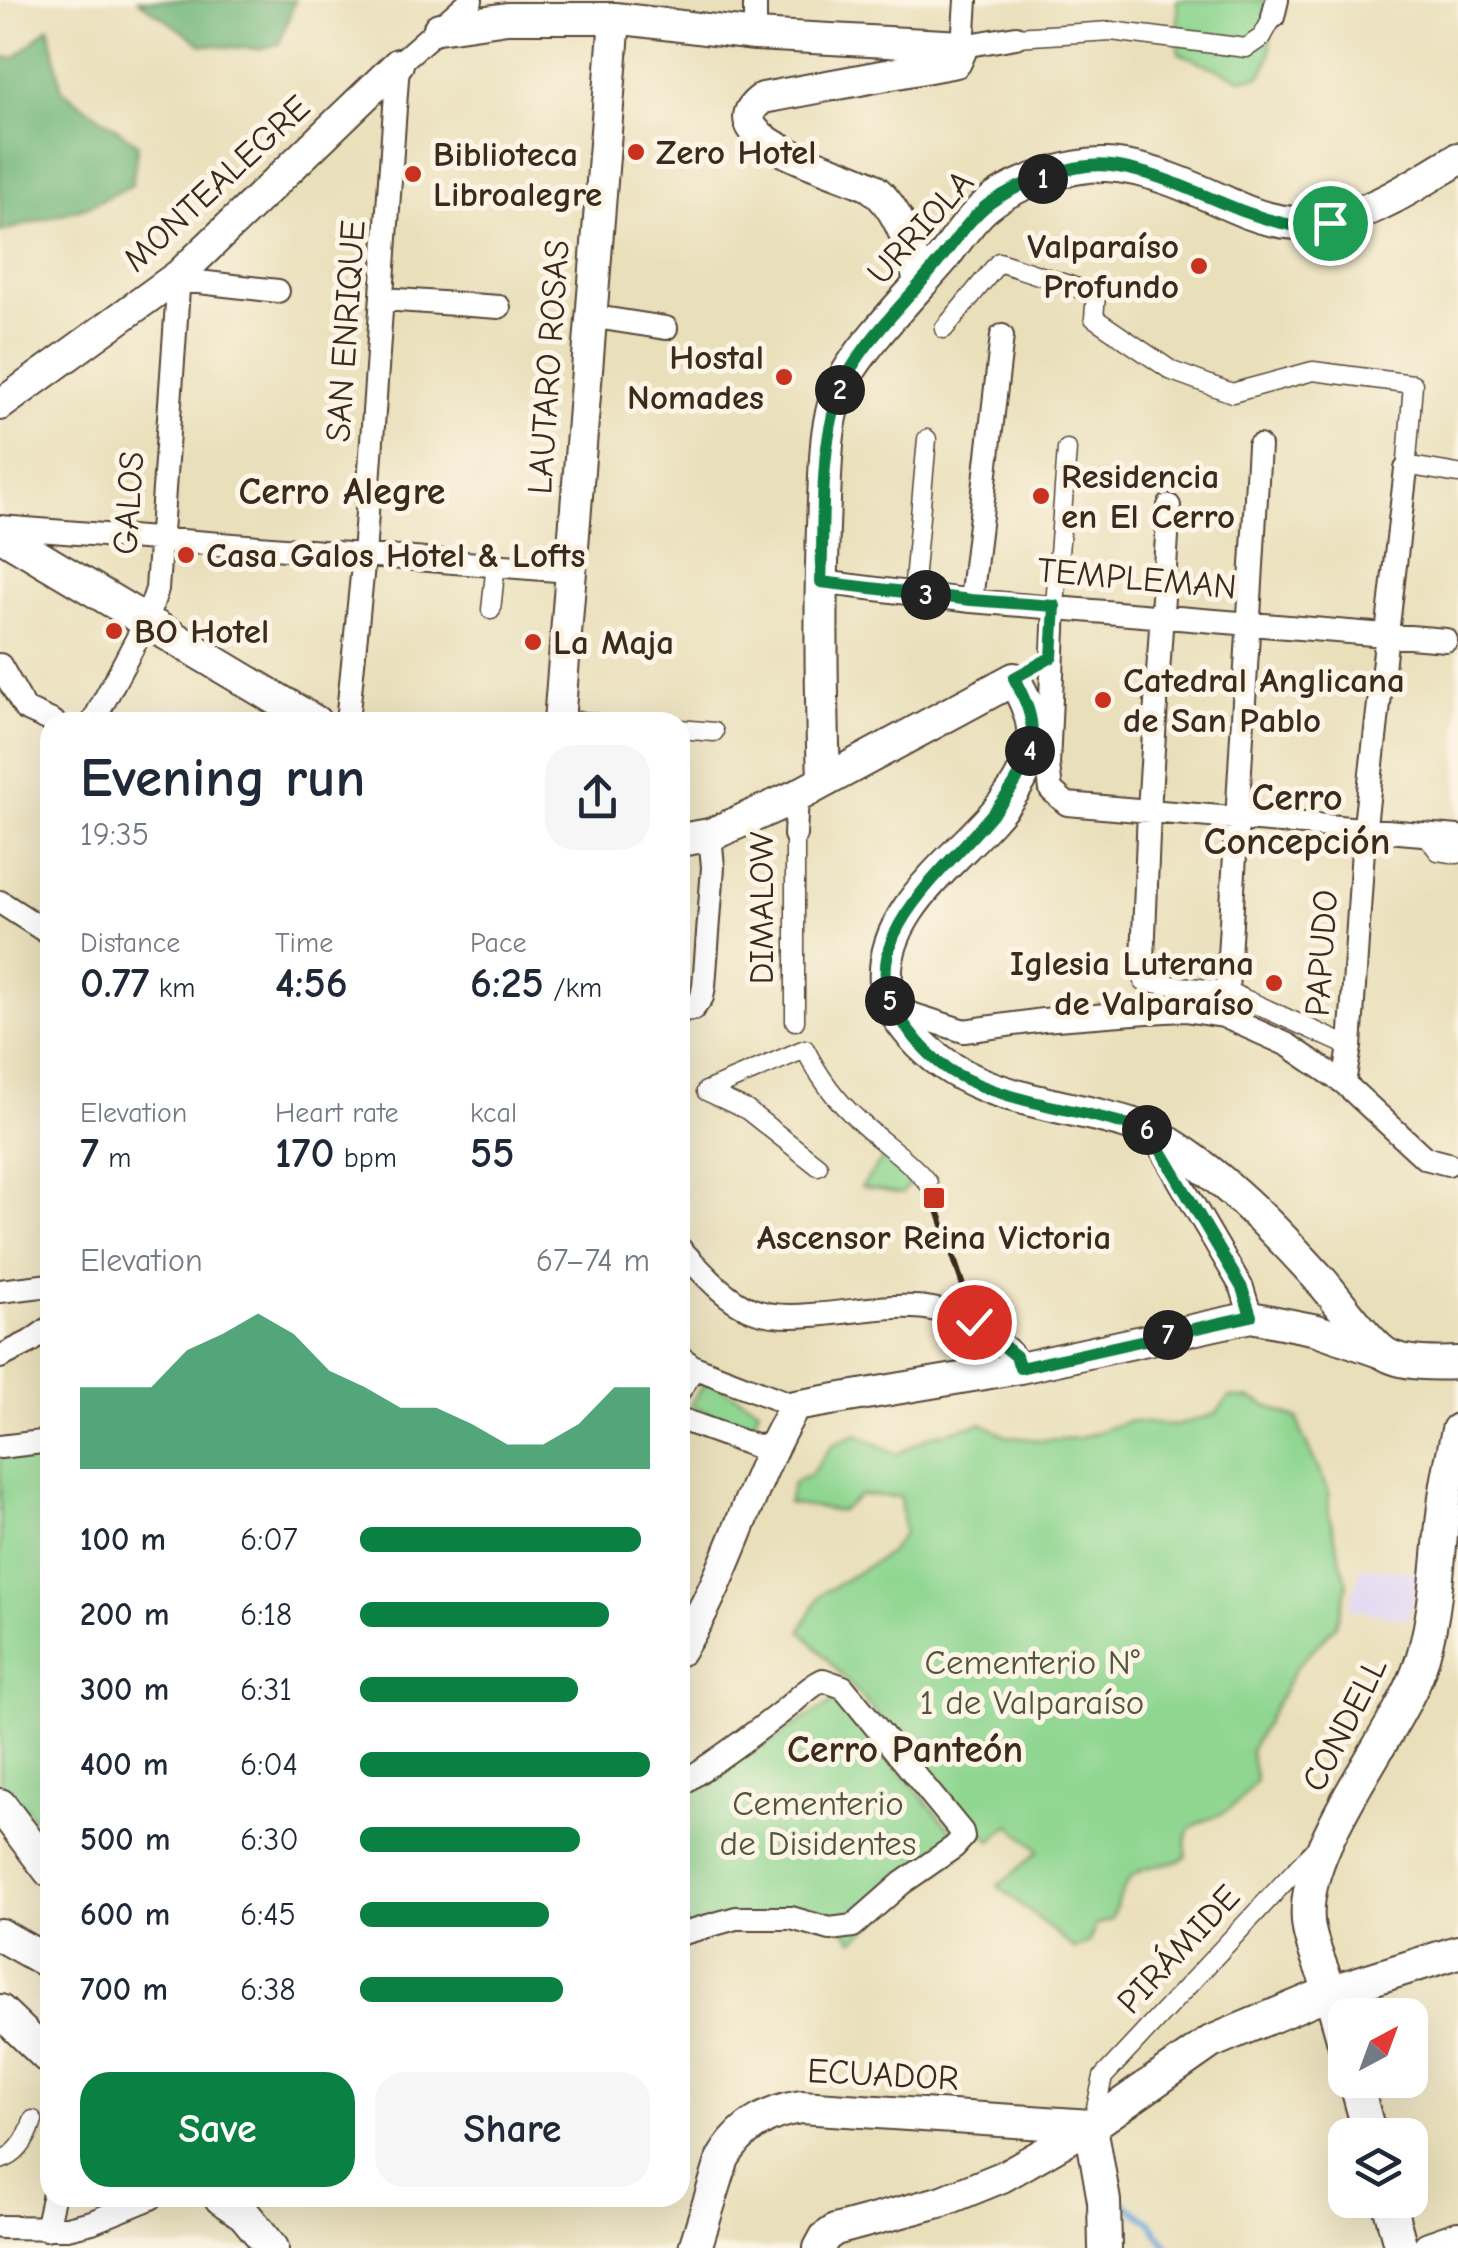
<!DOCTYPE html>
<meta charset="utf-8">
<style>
:root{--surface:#fff;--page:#f6f6f7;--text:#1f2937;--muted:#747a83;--accent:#0b8043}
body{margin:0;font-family:"Comic Neue",sans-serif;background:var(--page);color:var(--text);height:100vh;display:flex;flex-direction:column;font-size:38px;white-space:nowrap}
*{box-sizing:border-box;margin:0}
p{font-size:32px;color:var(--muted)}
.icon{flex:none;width:55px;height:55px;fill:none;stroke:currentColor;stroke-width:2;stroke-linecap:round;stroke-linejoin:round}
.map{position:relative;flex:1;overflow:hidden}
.side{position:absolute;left:40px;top:712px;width:650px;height:1495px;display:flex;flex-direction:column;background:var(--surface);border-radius:30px;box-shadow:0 10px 40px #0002}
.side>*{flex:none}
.needle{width:65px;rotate:41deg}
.tools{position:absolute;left:1328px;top:1998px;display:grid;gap:20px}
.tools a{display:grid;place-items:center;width:100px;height:100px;border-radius:20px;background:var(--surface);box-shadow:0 10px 40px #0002;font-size:50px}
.pin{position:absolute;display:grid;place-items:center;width:85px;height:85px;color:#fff;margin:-42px;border:5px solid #fff;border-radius:50%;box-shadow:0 2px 10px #0007}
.km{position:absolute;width:50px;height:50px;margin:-25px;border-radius:50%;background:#222;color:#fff;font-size:28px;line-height:50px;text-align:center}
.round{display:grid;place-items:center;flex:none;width:105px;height:105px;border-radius:30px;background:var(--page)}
.head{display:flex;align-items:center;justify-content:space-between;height:170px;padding:0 40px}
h1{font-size:55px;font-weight:600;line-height:75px}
.figures{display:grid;grid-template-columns:repeat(3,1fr);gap:15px;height:170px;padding:10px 40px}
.figures div{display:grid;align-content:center}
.figures b{font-size:42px;font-weight:600}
.figures small{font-size:28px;font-weight:400}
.figures p{font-size:28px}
.chart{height:280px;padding:20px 40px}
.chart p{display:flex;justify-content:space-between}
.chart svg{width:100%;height:180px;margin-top:10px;fill:var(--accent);opacity:.7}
.action{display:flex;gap:20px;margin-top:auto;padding:20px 40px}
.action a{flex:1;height:115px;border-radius:30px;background:var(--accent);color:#fff;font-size:40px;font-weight:600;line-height:115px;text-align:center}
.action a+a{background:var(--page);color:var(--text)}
ul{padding:0 40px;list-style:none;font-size:32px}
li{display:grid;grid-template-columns:160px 120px 1fr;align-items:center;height:75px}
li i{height:25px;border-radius:12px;background:var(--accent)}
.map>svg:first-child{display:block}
.built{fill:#dfd5f5}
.green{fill:#8fd691;stroke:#658058;stroke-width:2.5}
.forest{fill:#73b77b;stroke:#57704c;stroke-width:2.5}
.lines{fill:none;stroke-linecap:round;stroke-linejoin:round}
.stream{stroke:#66a4d8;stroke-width:6}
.pedestrian-casing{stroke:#554535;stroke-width:21}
.minor-casing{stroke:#554535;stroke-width:26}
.tertiary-casing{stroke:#554535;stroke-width:34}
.secondary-casing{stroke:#554535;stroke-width:36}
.pedestrian{stroke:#fff;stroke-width:18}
.minor{stroke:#fff;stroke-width:22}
.tertiary{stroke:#fff;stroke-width:30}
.secondary{stroke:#fff;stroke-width:32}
.rail{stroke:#3b2a1e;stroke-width:6}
.route-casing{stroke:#fff;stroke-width:20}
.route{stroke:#0b8043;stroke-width:12}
.poi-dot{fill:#c8321e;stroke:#fcf5e5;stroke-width:4}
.labels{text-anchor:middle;stroke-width:10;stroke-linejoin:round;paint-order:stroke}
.poi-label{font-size:35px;font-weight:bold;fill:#3b2a1e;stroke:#fcf5e5;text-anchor:start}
.street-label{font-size:35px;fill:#3b2a1e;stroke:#fcf5e5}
.park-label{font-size:35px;fill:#50553b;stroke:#fcf5e5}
.neighbourhood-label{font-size:38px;font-weight:bold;fill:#3b2a1e;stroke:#fcf5e5}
</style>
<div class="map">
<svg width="1458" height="2248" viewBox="0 0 1458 2248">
<rect width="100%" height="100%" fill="#fcf5e5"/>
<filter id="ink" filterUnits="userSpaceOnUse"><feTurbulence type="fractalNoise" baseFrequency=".01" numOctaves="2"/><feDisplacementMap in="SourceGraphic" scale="20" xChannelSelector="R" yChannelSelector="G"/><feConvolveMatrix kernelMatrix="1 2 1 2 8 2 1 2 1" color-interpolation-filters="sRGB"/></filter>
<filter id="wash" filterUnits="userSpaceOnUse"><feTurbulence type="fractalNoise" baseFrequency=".0048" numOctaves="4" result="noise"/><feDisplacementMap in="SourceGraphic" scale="40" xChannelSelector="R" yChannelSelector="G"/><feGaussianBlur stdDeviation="2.25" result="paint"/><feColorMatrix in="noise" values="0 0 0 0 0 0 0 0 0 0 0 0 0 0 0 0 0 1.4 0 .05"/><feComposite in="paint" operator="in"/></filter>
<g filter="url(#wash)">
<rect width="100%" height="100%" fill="#e9dfba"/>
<!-- built -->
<path class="built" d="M1361 1566 1419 1573 1408 1620 1349 1608Z"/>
<!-- green -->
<path class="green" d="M1177 0H1266C1269 25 1277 56 1260 76L1241 79 1179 53Z
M889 1150 914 1178 902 1194 861 1187Z
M707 1380 759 1408 751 1433 690 1405Z
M1229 1397 1252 1399 1298 1419 1302 1435 1328 1489 1329 1514 1347 1585 1336 1625 1297 1666 1250 1751 1256 1781C1247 1791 1238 1805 1226 1811 1201 1826 1182 1819 1186 1856 1178 1863 1173 1863 1163 1864 1124 1870 1125 1887 1111 1920L1096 1925 1088 1943 1075 1949 998 1886 1039 1851 1010 1825 991 1841 801 1630 820 1595 888 1554 904 1533 900 1497 860 1495 841 1511 788 1503 793 1483 811 1474 832 1445 857 1434 897 1454 931 1436 982 1423 1006 1436 1040 1440 1080 1438 1128 1421 1175 1426 1216 1414Z
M50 1450V1836L0 1782V1456Z
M837 1699 967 1848 854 1940 834 1919 779 1915 680 1940V1798Z"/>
<!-- forest -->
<path class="forest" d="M138 0H295L279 44 258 49 202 45Z
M49 27 62 90 138 144 132 185 89 206 0 232V57L15 58Z"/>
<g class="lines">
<!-- stream -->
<path class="stream" d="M1116 2198 1151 2223 1169 2248"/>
</g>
</g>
<g filter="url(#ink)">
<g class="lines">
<defs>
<path id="pedestrian" d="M1016 37 1111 31 1246 48 1262 37 1273 17
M944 329 999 262 1096 294 1094 318 1172 371 1232 393 1313 371 1413 384 1407 460
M1406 469 1417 467 1458 474
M913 593 927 439
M1055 606 1067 449
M491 610 496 564
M559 720 592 722
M680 729 714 732
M1426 834 1438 851 1458 854
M795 835V1021
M1143 959 1144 982 1227 991 1350 1047
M706 1091 805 1049C818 1075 835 1099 857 1119 880 1142 907 1157 928 1183
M706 1091 747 1110 818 1166
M1093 2121 1103 2077 1317 1847
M0 2160C19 2155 28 2137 33 2120"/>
<path id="minor" d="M755 0V35
M966 0 963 46 1016 37
M1273 17 1277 0
M181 280 278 291
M383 299 499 307
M589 316 666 328
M0 527 570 571
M821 582 971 601 1446 640
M971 601 1002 336
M1055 606 1048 765 1051 790 1067 804 1458 837
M0 665 25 709 54 722
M93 722 146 622 157 589 179 275
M347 722 364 556 398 64 471 0
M795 835 797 796
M0 902 50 934
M1143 959 1149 810 1169 506
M1227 991 1259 446
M892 1008 964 1031 1043 1020 1147 1012 1185 1010 1223 1016 1288 1045 1344 1083 1425 1158 1448 1164
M680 1010 693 1009 702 997 704 986 713 867 710 835
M1344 1083 1350 1047 1364 834 1406 469
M1155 1139 1242 1288 1251 1317
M680 1249C700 1269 723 1298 750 1309 769 1317 791 1317 811 1315 878 1311 931 1290 989 1335 1002 1345 1014 1352 1020 1368
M0 1291 50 1285
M0 1357 30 1342 50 1328
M680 1357 694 1367 795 1406
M680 1389 694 1367
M680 1419 755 1446 772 1445
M0 1447 50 1441
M680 1785C714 1762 747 1739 779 1714 795 1702 806 1688 823 1680L843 1687 962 1832 963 1837 954 1847 902 1883 853 1926 830 1929 791 1918H736L680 1934
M0 2227 67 2228 92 2222 151 2198
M46 2229 53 2198"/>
<path id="tertiary" d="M439 28 507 18H615L755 35 963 46 956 62 763 98C704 139 851 173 872 188 900 208 912 253 920 285
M0 405 179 275 398 64
M559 722 615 18
M680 1650C731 1572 748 1484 795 1406L1020 1368 1251 1317 1317 1330 1385 1354
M819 2248 825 2237 835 2230 943 2201 1002 2177 1091 2126"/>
<path id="secondary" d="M0 534 315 722
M824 780C821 687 820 593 824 500 826 461 825 417 843 381 864 342 913 293 943 258 956 241 970 219 986 206 1013 183 1071 164 1106 165 1150 167 1196 189 1235 207 1324 248 1383 204 1458 159
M680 840 710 835 797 796 1014 679C1022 694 1031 710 1033 728 1040 823 878 877 886 983 887 1003 900 1021 913 1036 961 1091 1029 1099 1097 1115 1116 1120 1137 1124 1154 1134 1220 1172 1274 1228 1324 1284 1340 1303 1365 1339 1384 1353 1402 1365 1437 1364 1458 1363
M0 1805 50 1871
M0 1935 50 1963
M0 2011 50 2059
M1345 2046C1339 2024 1333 2002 1326 1980 1320 1964 1312 1946 1309 1929 1295 1854 1391 1743 1418 1672 1439 1613 1437 1551 1446 1491 1449 1470 1454 1450 1458 1430
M1355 2080 1370 2135
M1091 2126 1211 2042 1330 1992 1458 1952
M1091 2126 1104 2201 1105 2248
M221 2198 244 2214 272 2248
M1388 2200 1401 2248
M695 2248 723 2158C741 2128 766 2112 801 2107L1091 2126
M1429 2248 1458 2238"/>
</defs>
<!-- pedestrian casing -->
<use href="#pedestrian" class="pedestrian-casing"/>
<!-- minor casing -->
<use href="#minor" class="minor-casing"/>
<!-- tertiary casing -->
<use href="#tertiary" class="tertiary-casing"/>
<!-- secondary casing -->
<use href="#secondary" class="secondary-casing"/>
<!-- pedestrian -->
<use href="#pedestrian" class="pedestrian"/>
<!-- minor -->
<use href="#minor" class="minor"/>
<!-- tertiary -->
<use href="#tertiary" class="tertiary"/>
<!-- secondary -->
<use href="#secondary" class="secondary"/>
<!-- rail -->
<path class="rail" d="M934 1198 964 1289"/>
</g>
</g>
<g class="lines" filter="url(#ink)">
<defs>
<path id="route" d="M974 1322 1016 1356 1020 1368 1251 1316 1242 1288 1150 1132C1086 1108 1013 1106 954 1073 935 1062 918 1043 905 1025 825 919 1016 838 1031 743 1035 719 1025 699 1014 678L1052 657 1055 606 971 600 821 582C824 522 819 458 837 400 851 352 904 305 935 266 952 246 969 218 990 203 1019 183 1076 161 1111 166 1176 174 1229 214 1292 225 1304 227 1318 224 1330 223"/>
</defs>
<!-- route casing -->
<use href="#route" class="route-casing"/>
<!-- route -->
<use href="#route" class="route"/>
</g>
<!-- markers -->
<g class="poi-dot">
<circle cx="636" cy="152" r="10"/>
<circle cx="413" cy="174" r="10"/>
<circle cx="1199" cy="266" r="10"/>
<circle cx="784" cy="377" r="10"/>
<circle cx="1041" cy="496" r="10"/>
<circle cx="186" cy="555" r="10"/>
<circle cx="114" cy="631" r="10"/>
<circle cx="533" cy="642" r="10"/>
<circle cx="1103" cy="700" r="10"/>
<circle cx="1274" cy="983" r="10"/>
<rect x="922" y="1186" width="24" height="24" rx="5"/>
</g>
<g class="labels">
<!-- poi labels -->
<g class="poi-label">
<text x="656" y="164">Zero Hotel</text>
<text x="433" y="166">Biblioteca<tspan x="433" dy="40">Libroalegre</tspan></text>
<text x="1179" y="258" text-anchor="end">Valparaíso<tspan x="1179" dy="40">Profundo</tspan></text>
<text x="764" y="369" text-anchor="end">Hostal<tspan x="764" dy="40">Nomades</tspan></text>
<text x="1061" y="488">Residencia<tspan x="1061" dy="40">en El Cerro</tspan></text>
<text x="206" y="567">Casa Galos Hotel &amp; Lofts</text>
<text x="134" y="643">BO Hotel</text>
<text x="553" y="654">La Maja</text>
<text x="1123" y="692">Catedral Anglicana<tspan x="1123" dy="40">de San Pablo</tspan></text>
<text x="1254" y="975" text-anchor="end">Iglesia Luterana<tspan x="1254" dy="40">de Valparaíso</tspan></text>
<text x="934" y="1249" text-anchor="middle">Ascensor Reina Victoria</text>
</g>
<!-- street labels -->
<g class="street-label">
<text transform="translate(216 183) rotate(-43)" y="12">MONTEALEGRE</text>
<text transform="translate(920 227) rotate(-48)" y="12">URRIOLA</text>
<text transform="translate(345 331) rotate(-86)" y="12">SAN ENRIQUE</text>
<text transform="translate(548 367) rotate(-86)" y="12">LAUTARO ROSAS</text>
<text transform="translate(128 503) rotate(-86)" y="12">GALOS</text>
<text transform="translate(1137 578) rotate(5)" y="12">TEMPLEMAN</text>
<text transform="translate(761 908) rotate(-90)" y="12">DIMALOW</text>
<text transform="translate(1321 953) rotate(-86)" y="12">PAPUDO</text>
<text transform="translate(1344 1724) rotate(-63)" y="12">CONDELL</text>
<text transform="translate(1178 1949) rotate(-47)" y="12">PIRÁMIDE</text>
<text transform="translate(883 2074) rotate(3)" y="12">ECUADOR</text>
</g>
<!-- park labels -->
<g class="park-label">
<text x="1032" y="1674">Cementerio N°<tspan x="1032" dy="40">1 de Valparaíso</tspan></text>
<text x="818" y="1815">Cementerio<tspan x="818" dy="40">de Disidentes</tspan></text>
</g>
<!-- neighbourhood labels -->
<g class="neighbourhood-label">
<text x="342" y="504">Cerro Alegre</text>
<text x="1297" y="810">Cerro<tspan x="1297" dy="44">Concepción</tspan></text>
<text x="905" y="1762">Cerro Panteón</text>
</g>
</g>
</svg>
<div class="tools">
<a><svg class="needle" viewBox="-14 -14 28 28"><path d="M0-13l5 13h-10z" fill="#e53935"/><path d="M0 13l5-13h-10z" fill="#747a83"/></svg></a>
<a><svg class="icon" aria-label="layers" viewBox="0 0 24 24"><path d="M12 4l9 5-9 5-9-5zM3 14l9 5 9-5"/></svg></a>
</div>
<div class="pin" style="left:1330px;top:223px;background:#1e9e55"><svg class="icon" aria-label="arrive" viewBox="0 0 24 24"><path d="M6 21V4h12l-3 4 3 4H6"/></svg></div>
<div class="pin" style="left:974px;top:1322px;background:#d93025"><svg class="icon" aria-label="check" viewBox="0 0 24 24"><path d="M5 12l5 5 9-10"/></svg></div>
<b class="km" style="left:1043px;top:179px">1</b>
<b class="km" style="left:840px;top:390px">2</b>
<b class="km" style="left:926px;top:595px">3</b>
<b class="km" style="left:1030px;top:751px">4</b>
<b class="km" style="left:890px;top:1001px">5</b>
<b class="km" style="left:1147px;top:1130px">6</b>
<b class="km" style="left:1168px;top:1335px">7</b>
<section class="side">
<div class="head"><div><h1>Evening run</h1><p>19:35</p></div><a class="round"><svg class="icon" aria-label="share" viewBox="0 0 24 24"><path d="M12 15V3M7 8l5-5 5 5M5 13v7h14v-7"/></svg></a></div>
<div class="figures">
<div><p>Distance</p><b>0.77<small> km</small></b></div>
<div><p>Time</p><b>4:56</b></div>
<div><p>Pace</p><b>6:25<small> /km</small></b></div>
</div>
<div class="figures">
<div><p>Elevation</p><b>7<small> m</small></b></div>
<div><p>Heart rate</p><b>170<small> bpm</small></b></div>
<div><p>kcal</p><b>55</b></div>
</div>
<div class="chart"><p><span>Elevation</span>67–74 m</p>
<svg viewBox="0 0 160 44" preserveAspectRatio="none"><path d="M0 44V24L10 24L20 24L30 15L40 11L50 6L60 11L70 20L80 24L90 29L100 29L110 33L120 38L130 38L140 33L150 24L160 24V44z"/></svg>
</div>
<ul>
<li><b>100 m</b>6:07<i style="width:97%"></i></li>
<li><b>200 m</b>6:18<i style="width:86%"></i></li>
<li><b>300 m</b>6:31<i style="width:75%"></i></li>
<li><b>400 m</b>6:04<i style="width:100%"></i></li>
<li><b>500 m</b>6:30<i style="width:76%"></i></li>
<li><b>600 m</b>6:45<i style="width:65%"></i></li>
<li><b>700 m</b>6:38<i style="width:70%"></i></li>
</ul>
<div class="action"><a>Save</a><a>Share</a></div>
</section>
</div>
